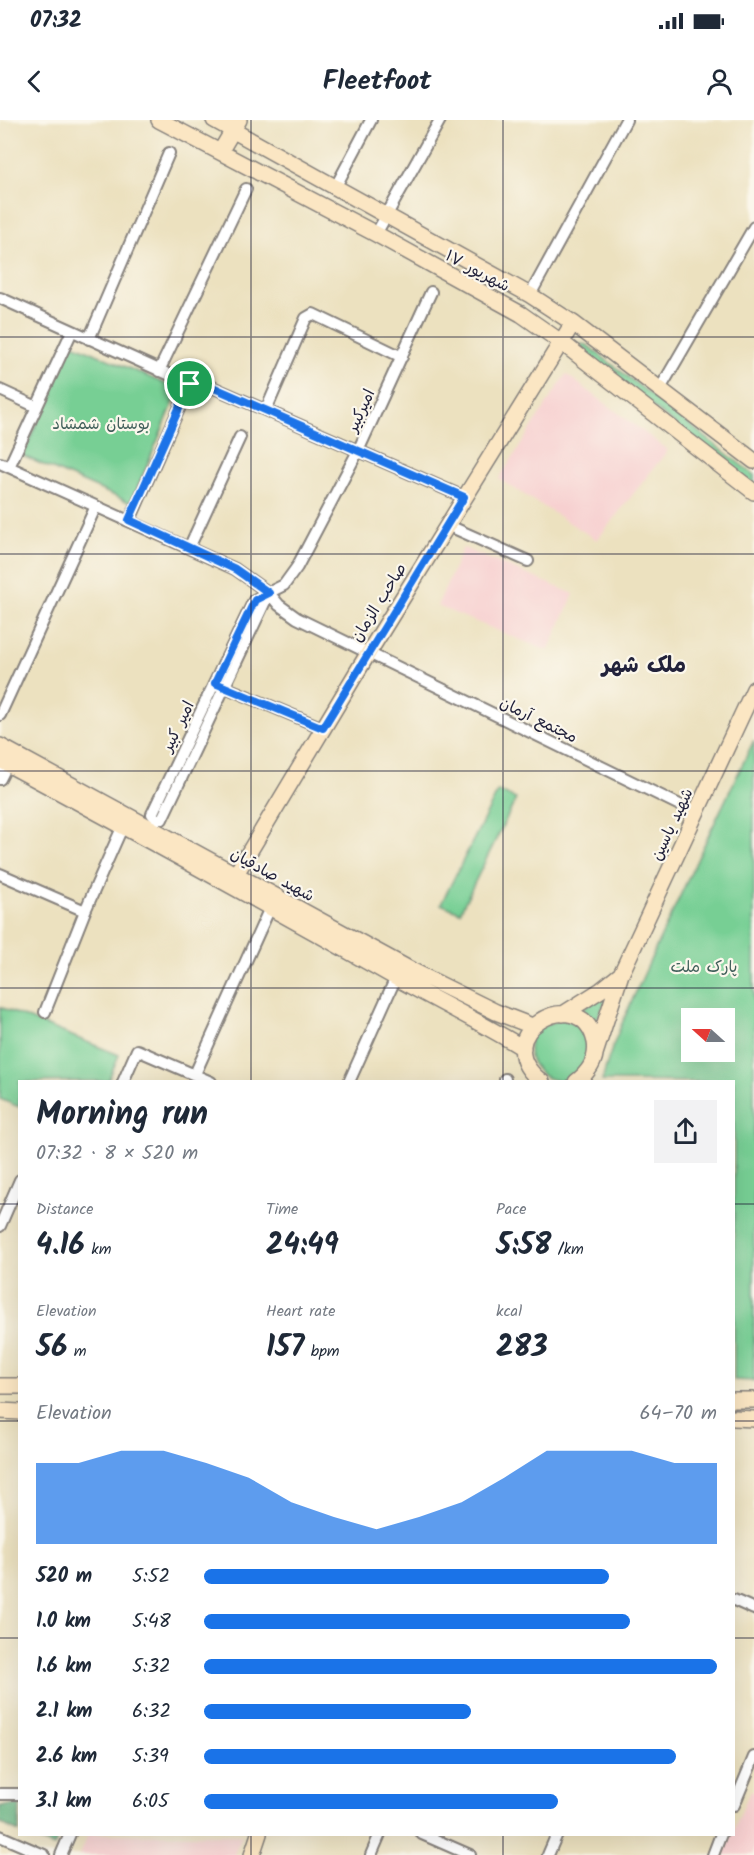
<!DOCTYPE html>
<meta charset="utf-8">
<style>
:root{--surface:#fff;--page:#f2f2f3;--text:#1f2937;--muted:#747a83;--accent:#1a73e8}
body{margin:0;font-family:Kalam,"Playpen Sans Arabic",sans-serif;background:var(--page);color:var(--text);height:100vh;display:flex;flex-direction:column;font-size:22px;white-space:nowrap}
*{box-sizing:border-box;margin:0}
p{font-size:20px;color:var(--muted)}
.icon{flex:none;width:33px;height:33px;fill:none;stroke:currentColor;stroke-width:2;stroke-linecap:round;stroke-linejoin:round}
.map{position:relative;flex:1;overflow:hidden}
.side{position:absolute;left:18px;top:960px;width:717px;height:756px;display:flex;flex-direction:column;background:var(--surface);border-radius:0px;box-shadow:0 6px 24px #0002}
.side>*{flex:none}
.needle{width:39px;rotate:291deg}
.buttons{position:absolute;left:681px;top:888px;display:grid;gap:12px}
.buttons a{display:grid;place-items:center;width:54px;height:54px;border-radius:0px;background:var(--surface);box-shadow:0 6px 24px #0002;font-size:30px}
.pin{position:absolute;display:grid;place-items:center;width:51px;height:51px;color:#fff;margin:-26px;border:3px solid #fff;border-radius:50%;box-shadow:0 2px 6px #0007}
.round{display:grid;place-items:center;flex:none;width:63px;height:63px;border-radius:0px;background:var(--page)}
.head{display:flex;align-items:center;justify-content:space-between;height:102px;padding:0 18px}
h1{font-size:33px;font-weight:600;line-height:45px}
.figures{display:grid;grid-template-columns:repeat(3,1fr);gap:9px;height:102px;padding:6px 18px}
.figures div{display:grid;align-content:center}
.figures b{font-size:30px;font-weight:600}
.figures small{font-size:16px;font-weight:400}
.figures p{font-size:16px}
.chart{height:168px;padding:12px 18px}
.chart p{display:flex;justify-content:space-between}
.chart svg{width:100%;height:108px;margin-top:6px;fill:var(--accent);opacity:.7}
ul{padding:0 18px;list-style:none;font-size:20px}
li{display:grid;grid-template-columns:96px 72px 1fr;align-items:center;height:45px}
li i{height:15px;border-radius:8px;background:var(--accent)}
.status{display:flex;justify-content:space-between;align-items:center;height:42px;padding:0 30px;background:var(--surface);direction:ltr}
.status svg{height:16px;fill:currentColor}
header{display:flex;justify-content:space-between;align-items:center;height:78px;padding:0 18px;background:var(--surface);font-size:27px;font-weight:600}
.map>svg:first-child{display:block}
.built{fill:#f7d0d0}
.green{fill:#77cf94;stroke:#4c7868;stroke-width:1.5;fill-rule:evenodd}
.forest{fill:#61b27e;stroke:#426a5c;stroke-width:1.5}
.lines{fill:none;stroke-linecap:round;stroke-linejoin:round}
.street-casing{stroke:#87827d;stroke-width:14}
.secondary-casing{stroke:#87827d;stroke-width:18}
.street{stroke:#fff;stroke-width:10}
.secondary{stroke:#fbe6c3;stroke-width:15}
.route-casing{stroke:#fff;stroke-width:12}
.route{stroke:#1a73e8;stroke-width:8}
.grid{fill:none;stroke:#22223b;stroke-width:1.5;stroke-opacity:0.55}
.labels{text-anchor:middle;stroke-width:4.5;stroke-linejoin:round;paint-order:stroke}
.street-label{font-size:16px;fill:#22223b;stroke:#fbf7ec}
.park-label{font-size:16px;fill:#405f5a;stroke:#fbf7ec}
.district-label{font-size:22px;font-weight:bold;fill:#22223b;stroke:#fbf7ec}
</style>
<div class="status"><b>07:32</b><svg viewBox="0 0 49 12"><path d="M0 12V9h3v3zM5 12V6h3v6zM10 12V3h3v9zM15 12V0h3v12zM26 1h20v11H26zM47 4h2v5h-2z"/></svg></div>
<header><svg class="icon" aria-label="back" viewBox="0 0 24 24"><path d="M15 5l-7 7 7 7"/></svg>Fleetfoot<svg class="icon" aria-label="person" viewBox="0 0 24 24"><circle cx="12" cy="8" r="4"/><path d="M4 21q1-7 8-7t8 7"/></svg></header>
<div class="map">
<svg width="754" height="1735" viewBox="0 0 754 1735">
<rect width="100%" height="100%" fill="#fbf7ec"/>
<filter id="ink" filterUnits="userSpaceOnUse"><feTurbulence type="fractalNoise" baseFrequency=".0167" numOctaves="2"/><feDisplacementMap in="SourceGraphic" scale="12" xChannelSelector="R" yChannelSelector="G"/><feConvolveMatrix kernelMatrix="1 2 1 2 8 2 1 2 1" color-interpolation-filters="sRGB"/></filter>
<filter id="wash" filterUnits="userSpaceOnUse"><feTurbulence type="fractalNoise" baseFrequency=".008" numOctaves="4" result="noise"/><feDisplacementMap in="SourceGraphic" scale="24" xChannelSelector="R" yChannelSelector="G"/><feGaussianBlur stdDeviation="1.35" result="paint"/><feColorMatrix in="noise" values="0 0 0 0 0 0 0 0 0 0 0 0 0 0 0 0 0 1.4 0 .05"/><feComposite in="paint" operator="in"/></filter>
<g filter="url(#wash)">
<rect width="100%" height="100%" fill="#ece1bf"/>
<!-- built -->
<path class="built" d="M566 254 668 330 597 420 499 359Z
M463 428 574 474 548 531 437 486Z
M750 1671 754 1672V1735H723L731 1715 734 1714V1709Z
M88 1715V1714L242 1715 234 1735H80Z"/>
<!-- green -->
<path class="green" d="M71 223 179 270 131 383 23 336Z
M580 224 587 225 754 355V366L581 231Z
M754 620V1261L734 1260V962L602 961C612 920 632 882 649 843 683 768 719 694 754 620ZM692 898H724V932H692Z
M498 671 516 679 460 792 441 784Z
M614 866 592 908 578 892Z
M0 887 119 935 108 961 20 962 19 987 0 979Z
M564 898C570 901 576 904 581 907 584 910 585 915 587 919 600 949 557 977 536 948 530 940 529 937 529 927 531 905 546 905 564 898Z"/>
<!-- forest -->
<path class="forest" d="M19 1685H20L19 1712 0 1703V1686Z
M25 1715 59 1714V1715L54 1727Z"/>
</g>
<g filter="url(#ink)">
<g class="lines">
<defs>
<path id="street" d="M336 66 371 0
M376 114 440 0
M530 175 626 0
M0 178 190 264 203 263 464 377
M89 219 169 33
M159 251 246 69
M660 269 754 107
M0 270 37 287
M266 290 306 198 313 194 402 237
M0 343 235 449 269 473 279 485 297 498 696 693
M9 347 72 211
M130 400 190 264
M447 405 528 441
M189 428 240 317
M269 473 162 699H156L152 694 254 480 284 465 297 447 358 331 431 172
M220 565 323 608
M0 595 96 386
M0 659 10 639
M0 754 85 791
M45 892 85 791 125 701
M195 954 273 781
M123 962 137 930 211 962
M349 962 398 853
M505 962V959
M0 1106 20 1060
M734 1480 754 1489
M0 1674H20
M734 1685 754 1637
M422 1714 470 1735
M0 1716 44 1735
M61 1735 70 1714
M371 1735 380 1714
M548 1735 557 1714
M713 1735 721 1714"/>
<path id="secondary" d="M159 0 376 114 521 194 561 222 754 372
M214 0 530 175 573 203 754 341
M220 32 239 0
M0 626 411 850 496 892 532 906
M0 640C127 708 254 778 380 849 427 876 477 900 523 928
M230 764 369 532 573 203
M563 894 601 870 621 854
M595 934 621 854 754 569
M542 962C481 916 581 858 595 922 598 939 589 952 576 962
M0 1266H20
M734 1280H754
M0 1291 20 1292
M734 1298 754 1299
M252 1735 259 1714"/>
</defs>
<!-- street casing -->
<use href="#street" class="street-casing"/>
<!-- secondary casing -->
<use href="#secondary" class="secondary-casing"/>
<!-- street -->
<use href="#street" class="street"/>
<!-- secondary -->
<use href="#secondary" class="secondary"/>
</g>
</g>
<g class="lines" filter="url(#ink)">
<defs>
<path id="route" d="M203 263 464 377 323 608 215 563 255 480 269 473 235 449 129 400 190 264Z"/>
</defs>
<!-- route casing -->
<use href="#route" class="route-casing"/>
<!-- route -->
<use href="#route" class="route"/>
</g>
<!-- grid -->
<path class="grid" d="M251 0V962M503 0V962M0 217H754M0 434H754M0 651H754M0 868H754M0 1084H20M734 1084H754M0 1301H20M734 1301H754M0 1518H20M734 1518H754M251 1714V1735M503 1714V1735"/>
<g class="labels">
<!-- street labels -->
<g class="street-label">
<text transform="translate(478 150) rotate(28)" y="6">۱۷ شهریور</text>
<text transform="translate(360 290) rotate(-65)" y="6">امیرکبیر</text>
<text transform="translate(378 482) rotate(-58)" y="6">صاحب الزمان</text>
<text transform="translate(539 599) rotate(26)" y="6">مجتمع آرمان</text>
<text transform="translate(177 606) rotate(-64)" y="6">امیر کبیر</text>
<text transform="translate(671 704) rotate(-65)" y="6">شهید یاسین</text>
<text transform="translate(273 754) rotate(29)" y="6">شهید صادقیان</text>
</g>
<!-- park labels -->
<g class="park-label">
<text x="101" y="309">بوستان شمشاد</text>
<text x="704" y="852">پارک ملت</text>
</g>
<!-- district labels -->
<g class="district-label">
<text x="644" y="552">ملک شهر</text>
</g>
</g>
</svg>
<div class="buttons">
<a><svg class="needle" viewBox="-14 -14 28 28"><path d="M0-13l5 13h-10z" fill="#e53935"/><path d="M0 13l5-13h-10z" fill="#747a83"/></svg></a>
</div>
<div class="pin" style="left:190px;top:264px;background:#1e9e55"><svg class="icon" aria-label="arrive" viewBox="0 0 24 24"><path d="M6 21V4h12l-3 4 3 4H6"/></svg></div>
<section class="side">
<div class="head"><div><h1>Morning run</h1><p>07:32 · 8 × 520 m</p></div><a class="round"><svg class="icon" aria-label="share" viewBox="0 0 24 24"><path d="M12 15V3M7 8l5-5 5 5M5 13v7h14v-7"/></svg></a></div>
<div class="figures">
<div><p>Distance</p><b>4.16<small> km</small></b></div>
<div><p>Time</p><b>24:49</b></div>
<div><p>Pace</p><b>5:58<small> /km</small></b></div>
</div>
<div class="figures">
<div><p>Elevation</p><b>56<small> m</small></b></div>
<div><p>Heart rate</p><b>157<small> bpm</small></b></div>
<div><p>kcal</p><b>283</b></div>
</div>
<div class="chart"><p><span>Elevation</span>64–70 m</p>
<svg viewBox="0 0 160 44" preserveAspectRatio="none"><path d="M0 44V11L10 11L20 6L30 6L40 11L50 17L60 27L70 33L80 38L90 33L100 27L110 17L120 6L130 6L140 6L150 11L160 11V44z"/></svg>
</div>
<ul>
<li><b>520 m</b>5:52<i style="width:79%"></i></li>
<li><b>1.0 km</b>5:48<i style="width:83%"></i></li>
<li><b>1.6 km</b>5:32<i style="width:100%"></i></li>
<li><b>2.1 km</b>6:32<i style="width:52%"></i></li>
<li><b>2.6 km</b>5:39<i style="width:92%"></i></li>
<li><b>3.1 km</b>6:05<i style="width:69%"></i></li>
</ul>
</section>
</div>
